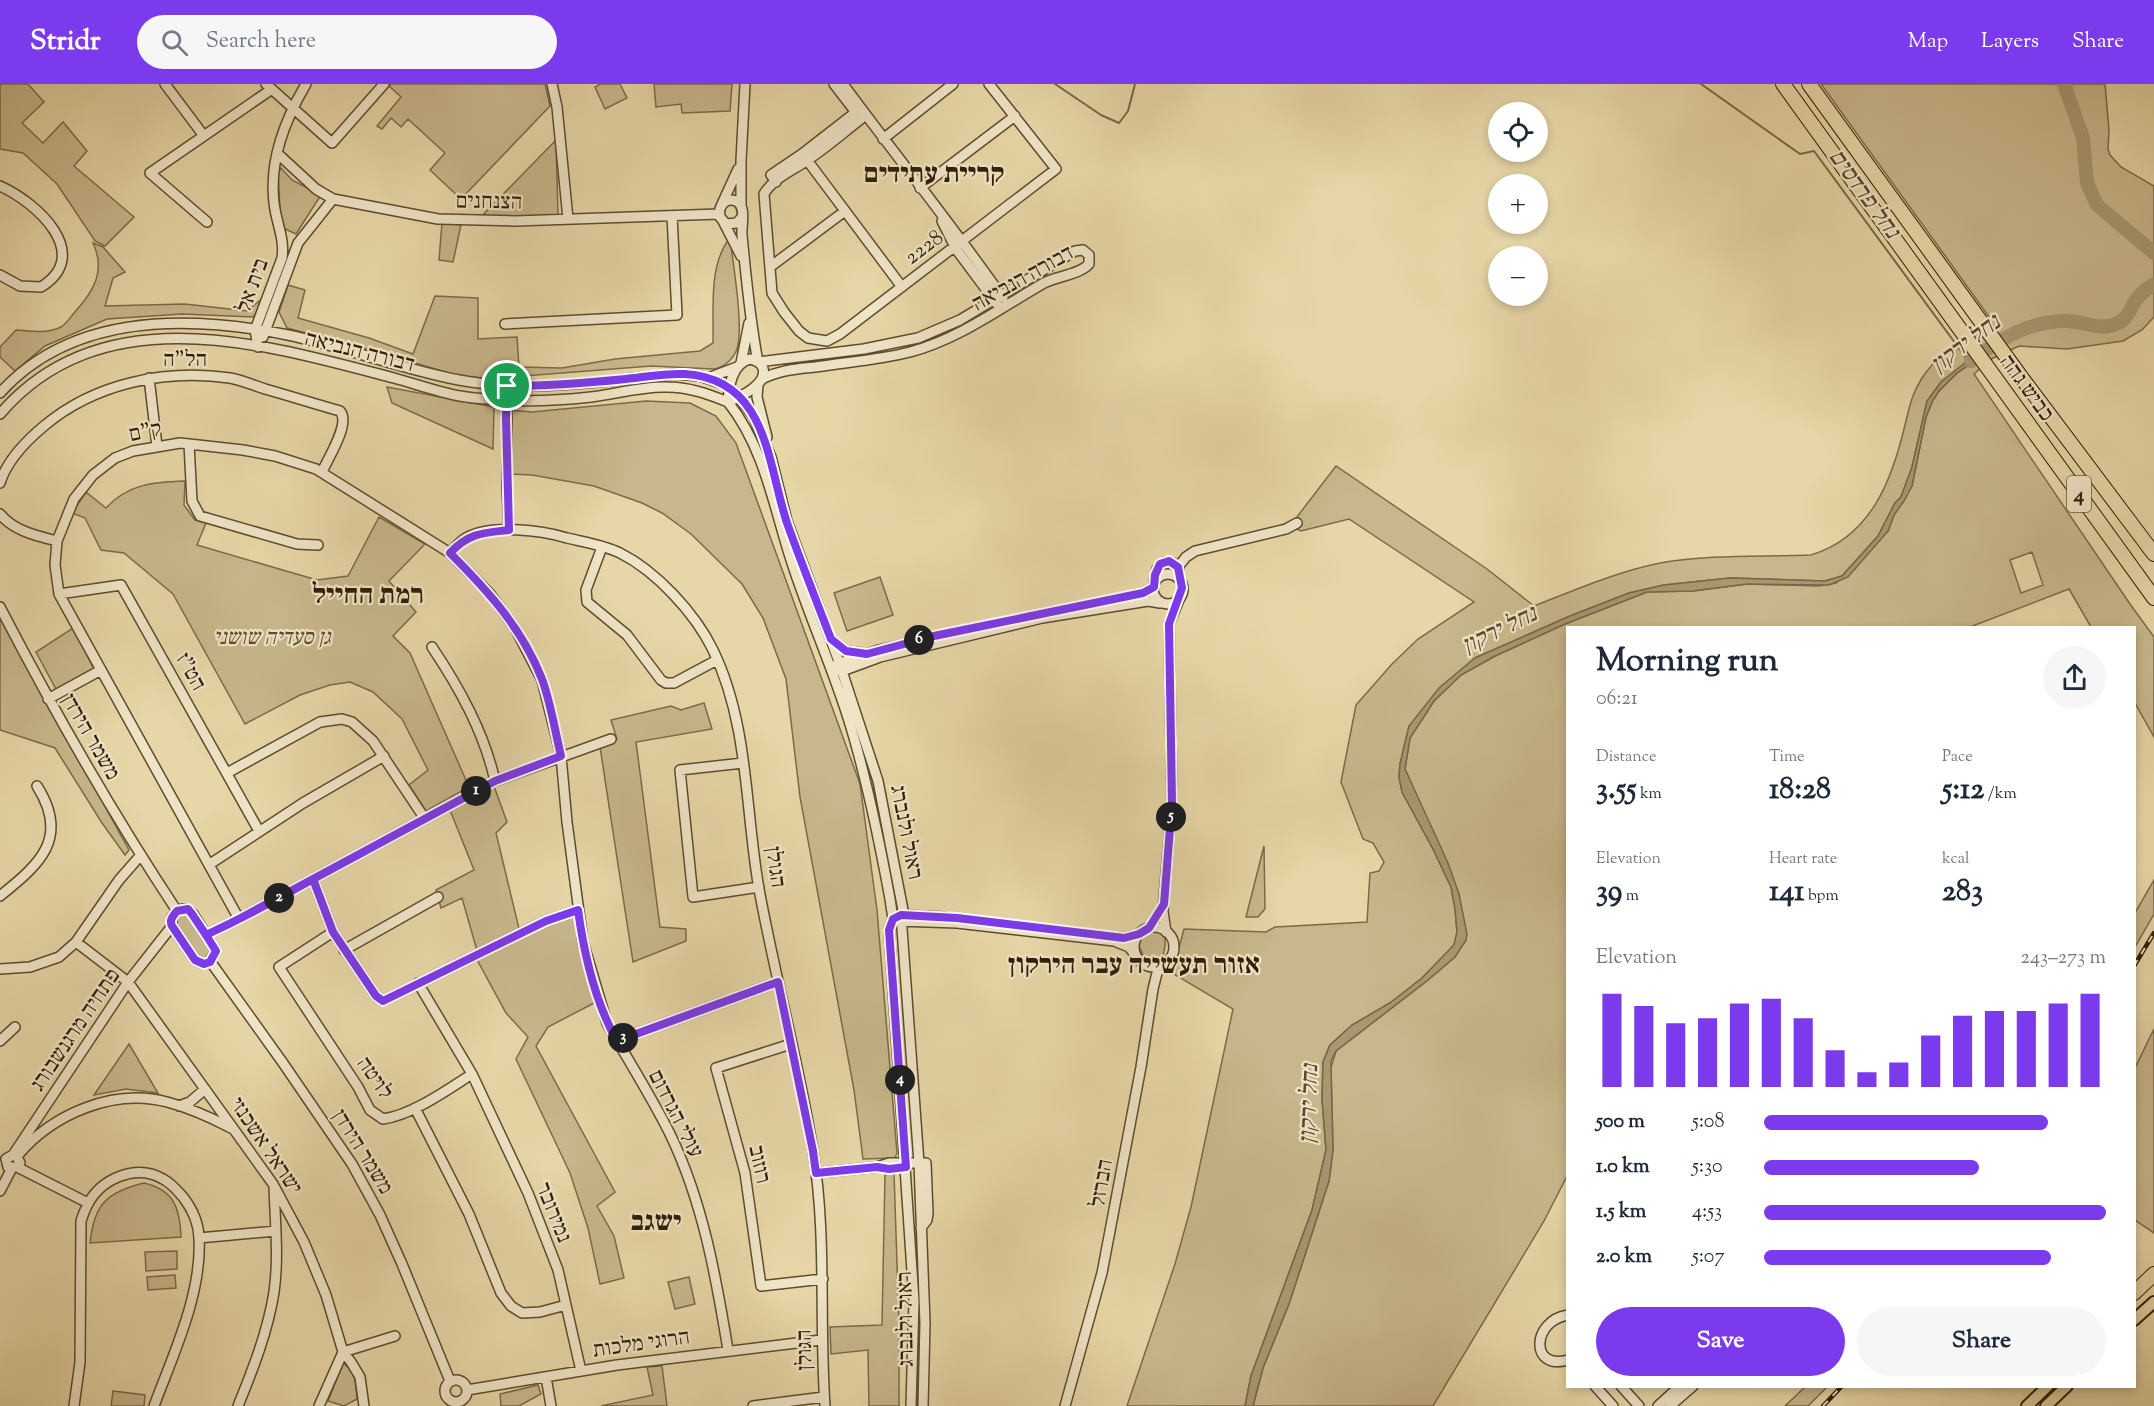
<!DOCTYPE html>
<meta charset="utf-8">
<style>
:root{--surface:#fff;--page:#f6f6f7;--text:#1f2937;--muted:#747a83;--accent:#7c3aed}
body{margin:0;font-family:"Sorts Mill Goudy","Frank Ruhl Libre",serif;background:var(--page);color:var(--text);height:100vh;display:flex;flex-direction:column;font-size:22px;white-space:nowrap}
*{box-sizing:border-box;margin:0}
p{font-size:20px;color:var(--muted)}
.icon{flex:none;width:33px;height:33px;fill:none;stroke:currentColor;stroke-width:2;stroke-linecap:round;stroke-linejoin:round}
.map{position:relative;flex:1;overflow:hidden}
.panel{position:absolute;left:1566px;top:542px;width:570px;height:762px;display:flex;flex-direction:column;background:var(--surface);border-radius:0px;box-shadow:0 3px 9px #0003}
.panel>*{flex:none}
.buttons{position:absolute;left:1488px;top:18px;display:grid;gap:12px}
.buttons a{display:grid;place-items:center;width:60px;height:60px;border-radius:50%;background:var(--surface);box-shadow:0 3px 9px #0003;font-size:30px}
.pin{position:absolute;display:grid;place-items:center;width:51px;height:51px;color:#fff;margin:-26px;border:3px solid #fff;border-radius:50%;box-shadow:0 2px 6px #0007}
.km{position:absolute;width:30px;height:30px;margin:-15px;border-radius:50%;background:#222;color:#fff;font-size:16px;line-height:30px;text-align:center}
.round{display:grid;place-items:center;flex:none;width:63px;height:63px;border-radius:32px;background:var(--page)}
.headline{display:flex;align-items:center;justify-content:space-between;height:102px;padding:0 30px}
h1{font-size:33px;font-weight:700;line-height:45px}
.metrics{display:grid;grid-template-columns:repeat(3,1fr);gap:9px;height:102px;padding:6px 30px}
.metrics div{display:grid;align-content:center}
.metrics b{font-size:30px;font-weight:700}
.metrics small{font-size:16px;font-weight:400}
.metrics p{font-size:16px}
.chart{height:168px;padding:12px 30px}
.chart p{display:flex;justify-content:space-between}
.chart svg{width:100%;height:108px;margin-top:6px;stroke:var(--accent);stroke-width:6}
.cta{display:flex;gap:12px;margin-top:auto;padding:12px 30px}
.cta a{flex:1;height:69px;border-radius:36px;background:var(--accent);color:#fff;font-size:24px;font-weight:700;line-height:69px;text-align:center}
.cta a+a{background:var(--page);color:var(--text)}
ul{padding:0 30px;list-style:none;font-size:20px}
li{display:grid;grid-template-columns:96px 72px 1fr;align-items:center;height:45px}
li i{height:15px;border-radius:8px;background:var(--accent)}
header{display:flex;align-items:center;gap:36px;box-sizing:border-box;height:84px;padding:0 30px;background:var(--accent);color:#fff}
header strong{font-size:28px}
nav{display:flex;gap:33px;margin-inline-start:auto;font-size:21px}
.search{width:420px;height:54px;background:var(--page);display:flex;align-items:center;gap:15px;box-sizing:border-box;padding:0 21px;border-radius:33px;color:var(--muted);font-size:22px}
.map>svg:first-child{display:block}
.green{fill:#c8b78c;stroke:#7c6a49;stroke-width:1.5;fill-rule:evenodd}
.water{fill:#a89770;stroke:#786746;stroke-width:1.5}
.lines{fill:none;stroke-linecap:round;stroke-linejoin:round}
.stream{stroke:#786746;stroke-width:2}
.river{stroke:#a89770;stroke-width:14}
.minor-casing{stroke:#5d4c2e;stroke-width:12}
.major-casing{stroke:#2f1e06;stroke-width:14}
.highway-casing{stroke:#2f1e06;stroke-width:16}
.minor{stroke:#efe4c6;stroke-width:9}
.major{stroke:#e7d6a7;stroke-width:10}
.highway{stroke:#e7d6a7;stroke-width:14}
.rail-casing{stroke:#2f1e06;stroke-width:4.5}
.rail{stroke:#efe4c6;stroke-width:2;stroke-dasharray:7;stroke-linecap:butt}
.route-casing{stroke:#fff;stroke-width:12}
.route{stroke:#7c3aed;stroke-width:8}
.labels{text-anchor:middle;stroke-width:4.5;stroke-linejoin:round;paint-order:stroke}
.shield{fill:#efe4c6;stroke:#695940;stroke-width:1.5}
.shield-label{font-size:21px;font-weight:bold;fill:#2f1e06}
.street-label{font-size:22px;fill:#2f1e06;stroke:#efe4c6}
.park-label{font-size:22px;font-style:italic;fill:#5d4c2e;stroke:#efe4c6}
.water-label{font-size:24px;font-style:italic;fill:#59482b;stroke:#efe4c6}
.district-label{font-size:28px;font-weight:bold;fill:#2f1e06;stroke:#efe4c6}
</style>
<header>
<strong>Stridr</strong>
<div class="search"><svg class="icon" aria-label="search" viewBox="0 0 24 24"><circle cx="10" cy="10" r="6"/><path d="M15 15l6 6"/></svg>Search here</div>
<nav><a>Map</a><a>Layers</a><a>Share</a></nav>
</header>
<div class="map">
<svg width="2154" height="1322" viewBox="0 0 2154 1322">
<rect width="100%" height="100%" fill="#e7d6a7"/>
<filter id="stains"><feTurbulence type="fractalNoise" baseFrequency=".00333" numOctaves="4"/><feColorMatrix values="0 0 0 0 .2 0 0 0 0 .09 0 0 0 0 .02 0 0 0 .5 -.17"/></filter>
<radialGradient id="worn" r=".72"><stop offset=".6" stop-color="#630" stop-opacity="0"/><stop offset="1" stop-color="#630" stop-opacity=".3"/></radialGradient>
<!-- green -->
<path class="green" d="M0 0H28L44 18 22 39 43 59 63 38 87 67 74 82 134 133 105 162 95 157 57 100 23 69 0 65Z
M391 0H545L550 22 461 115 430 86 445 69 408 35 401 43 391 34 382 45 377 42 401 13 389 2Z
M600 0H620L627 14 605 25 595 3Z
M654 0H732L730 27 682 29 681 20 656 23Z
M1821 0H2105L2109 46 2108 65 2110 71 2121 83 2154 102V233L2142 246 2123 257 2067 265 2019 262 1991 275 1974 290 2130 520 2154 553V653L2135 619 2134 543H2091L2069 505 1970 543H1568L1567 1092 1544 1137 1433 1322H1253L1263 1284 1289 1220 1329 1097 1333 1066 1331 984 1336 967 1428 896 1455 873 1466 856 1459 810 1405 685 1410 654 1434 617 1461 591 1495 572 1565 540 1647 508 1693 507 1747 500 1818 502 1836 499 1888 447 1894 431 1912 402 1926 333 1933 316 1939 307 1956 290 1974 277 1941 298 1927 317 1912 383 1901 413 1895 419 1878 452 1842 492 1825 497 1730 494 1664 501 1629 509 1570 532 1475 574 1409 642 1400 680 1399 693 1402 708 1433 765 1451 803 1455 825 1457 848 1454 861 1422 894 1390 919 1352 941 1330 961 1323 978 1322 1015 1326 1066 1312 1126 1251 1292 1245 1322H1127L1175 1180 1191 1123 1233 925 1172 889 1184 845 1266 848 1275 843 1367 838 1370 789 1379 787 1384 778 1373 759 1363 755 1341 698 1356 621 1392 580 1418 555 1474 518 1349 435 1301 447 1290 442 1336 382 1487 485 1534 522C1575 506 1616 488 1660 479 1710 470 1761 473 1811 471 1871 453 1892 396 1905 341 1910 321 1911 312 1922 294 1938 269 1967 251 1990 234ZM2032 468 2043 501 2021 509 2010 476Z
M556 56 558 132 479 135Z
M281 84 292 96 321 111 296 150 281 143 278 89Z
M442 139 461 141 453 178 439 176Z
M730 154C733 180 744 243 737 265 733 276 723 284 713 285L651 282 486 295 456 291 381 269 287 244 279 228 288 201 305 206 298 234 369 254 413 270 435 212 478 214V255L517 253 519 283 562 284 615 275 700 267 713 259C714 226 708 181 730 154Z
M93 159 103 163 125 188 113 194 105 222 185 220 247 227 259 217V226L253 233 182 230 107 235 45 262 15 287 0 273V263L16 246C31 247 47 250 61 243 66 240 70 234 74 229 94 207 106 187 93 159Z
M387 303 494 323 493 365 392 319Z
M646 317 690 319 716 332 736 359 860 700 877 826 897 1069 895 1074 863 1075 854 1006 800 713 786 595 763 534 742 500 691 450 662 429 642 419 594 402 532 391 510 390 508 326 532 328Z
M185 397 184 421 195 436 206 439 197 461 317 496 348 492 379 433 425 460 389 497 416 528 393 552 410 569 469 703 426 727 409 701 428 686 402 635 373 608 350 598 330 601 300 611 245 640 173 510 124 469 101 466 85 434 72 429 86 408 106 424C128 400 153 398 185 397Z
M880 493 893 531 847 547 834 509Z
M0 532 129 766 125 771 102 739 55 664 0 646Z
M73 544 94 585 57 607 36 568Z
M704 619 712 645 636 658 660 843 686 845V857L633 878 600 663 617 655 611 636 671 622 681 626Z
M494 702 507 738 496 749 520 849 574 828 594 919 548 943 536 962 615 1108 597 1122 614 1152 624 1194 600 1200 588 1144 570 1089 516 975 528 953 506 929 475 872 478 870 462 814 441 824 436 806 474 786 450 726Z
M1264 762 1265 825 1258 833H1246Z
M2154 796V830L2135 863V829Z
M184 829 189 831 211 866 209 872 203 875 198 874 176 841V836L179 831Z
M1155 845C1168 848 1166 860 1163 872L1154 877 1144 873 1139 862C1140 852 1144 846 1155 845Z
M2154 945V1149L2135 1136V984Z
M129 960 158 1009 126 1005 94 1011Z
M894 1088 899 1240V1322H869L868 1266 831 1270 830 1243 882 1241 885 1091Z
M144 1099C174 1106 180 1124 181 1153L90 1159C94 1120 107 1108 144 1099Z
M177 1167V1185L146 1187 145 1168Z
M175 1191 176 1204 148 1206 147 1193Z
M689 1193 695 1220 675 1225 668 1198Z
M343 1279C356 1289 356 1299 357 1315L344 1322 328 1317Z
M662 1282 667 1322H601L653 1311 647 1283Z
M538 1301 541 1310 519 1322H501L500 1310Z
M1806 1302H1828L1808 1322H1785Z
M113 1307 145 1311 144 1322H111Z"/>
<!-- water -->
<path class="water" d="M1971 274 1974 277 1956 290 1939 307 1933 316 1926 333 1912 402 1904 417 1894 431 1888 447 1848 493 1829 501 1747 500 1693 507 1647 508 1565 540 1495 572 1461 591 1434 617 1410 654 1405 685 1448 779 1459 810 1467 850 1466 856 1455 873 1428 896 1336 967 1331 977V984L1333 1066 1329 1097 1289 1220 1263 1284 1253 1322H1245L1251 1292 1312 1126 1326 1066 1322 1015 1323 978 1330 961 1352 941 1390 919 1422 894 1454 861 1457 848 1455 825 1451 803 1433 765 1402 708 1399 693 1400 680 1409 642 1439 604 1475 574 1570 532 1629 509 1664 501 1730 494 1825 497 1842 492 1878 452 1895 419 1901 413 1912 383 1927 317 1941 298Z"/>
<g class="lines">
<!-- stream -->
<path class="stream" d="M1055 0 1101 31 1119 39 1128 27 1135 0
M1701 0 1800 70 1814 67 1969 278"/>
<!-- river -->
<path class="river" d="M2064 0 2083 54 2087 99 2097 121 2154 169
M1971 277C2000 255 2029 237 2067 237 2082 237 2098 246 2113 241 2126 237 2128 230 2134 219 2139 210 2146 205 2154 200"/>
<defs>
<path id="minor" d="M165 0 204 52
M266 0 332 59 384 0
M552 0 557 23 568 135
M834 0 858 31
M843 0C896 72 952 141 1003 214
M883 55 953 0
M277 69 316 105 333 115 438 135 515 137 719 130
M804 72 902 203
M776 98 771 91 802 70 856 28H863L861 35C844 48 827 63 809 75 794 86 773 94 764 110L772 209 784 228 799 247 808 254 827 257 840 250 1056 85 989 0
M0 102C36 118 94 170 41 203L20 202 0 191
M920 104 1015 32
M722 120 738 85
M741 122V77L745 0
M742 133 737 139 726 140 720 133C718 123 724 113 736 117 747 122 741 141 742 151 746 194 750 236 758 278
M723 137 741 172
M942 137 956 165 997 220
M207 138 150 89 272 5
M770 183 845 127
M505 240 677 231 672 132
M263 253 298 159 333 115
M258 263 255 246 282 174C285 155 276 138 274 119 269 76 285 36 306 0
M750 275C755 276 759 277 762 282 771 299 740 313 728 318 729 301 732 280 750 275Z
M758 278 864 265 918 254 960 236 1075 167 1083 166 1089 171V180C1079 191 1057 192 1044 199 1000 224 959 255 910 268 879 276 847 278 815 283 796 285 779 286 762 295
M741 279 749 239
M149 294 157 362
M708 294 737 283
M758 301 757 313 767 353
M0 309C73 228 189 231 288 251 345 263 401 285 459 296 530 309 603 297 675 290L700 292 723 300 738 311 754 333 771 373 787 437 839 578 878 697 903 826 901 831 919 1079 925 1239 923 1322
M507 313V402L509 446
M728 318C766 366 774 426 793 482 810 534 833 585 849 637 867 695 879 755 890 815L893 835 889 846 914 1217 911 1322
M0 330C102 211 265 260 394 294 416 300 438 308 460 312 475 315 490 315 505 316 533 318 563 316 591 313 616 310 642 302 667 303 689 303 708 310 728 318
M189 360 192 417 200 432 297 460 318 461
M0 399C7 376 26 357 44 342 95 299 165 285 230 294 241 296 253 301 265 305 290 312 315 320 340 327 351 339 328 374 322 388
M0 430C14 447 37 452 57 457
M602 463 586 506 587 518 627 551 661 596 666 599H674L717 576
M450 469C455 464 459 458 466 454 491 440 541 446 567 454 584 458 604 461 620 469 656 487 695 529 713 566 749 640 745 726 759 805 775 893 799 979 813 1067 827 1151 819 1237 825 1322
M1178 483 1186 473 1195 467 1286 445 1297 439
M1153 505a15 15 0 1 1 30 0a15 15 0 1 1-30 0Z
M1154 498 1157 485 1165 478 1173 479 1179 486
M59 510 121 501 259 747
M1093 520 1143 509 1154 503
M0 523C54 627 112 729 177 827
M832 556 846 567 862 569
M432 563C460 605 484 648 495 697
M837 580 879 566 980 543
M836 586 842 587 880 573 1042 534 1148 517 1160 519
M48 615 101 586
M743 679 680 686 693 813 759 803
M227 689 320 638 342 635 352 638 373 657 425 735
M210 780 303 719 384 672
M313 795 333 848 376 912 383 917 546 837 578 826
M0 812C40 780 70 754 37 702
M182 825H187L193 830 216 867 210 877 204 880 195 876 172 842V833L177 827Z
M898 833 901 831 943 833
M239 835 59 510 55 481 57 457 74 415 93 391 115 374 133 367 180 359 243 366 275 372 316 385 450 469 490 510 515 544 542 596 561 672 567 738 583 858 607 939C628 976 651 1012 670 1050 703 1118 716 1193 728 1266
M898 837 957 839 1114 857 1129 863 1136 872
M1134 863a20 20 0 1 1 40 0a20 20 0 1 1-40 0Z
M333 848 279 883 358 1003 370 1026 383 1035C412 1031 447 1006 472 990L418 899
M1166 848 1163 827 1172 719 1169 540 1179 516
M206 851 239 835 495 697 611 655
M1112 853 1124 854 1139 850
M76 858 128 898 273 1100 304 1158 326 1211 343 1268 351 1278 360 1293 364 1322
M344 866 438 813
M210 877 283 979 352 1080 380 1131 402 1180 450 1297
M0 885 30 883 59 873 76 858 119 796 140 772
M0 957 15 943
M617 957 778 898
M791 960 716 984 745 1089 761 1202 823 1195
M472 990 528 1109 558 1186 581 1287
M179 1022 190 1018 205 1005
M415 1024 469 1130 501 1209 511 1222 522 1229 540 1228 566 1221
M13 1071 128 898 172 842
M18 1071C53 1030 113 1004 167 1018 190 1024 210 1033 231 1044
M17 1083 20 1079 17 1073 13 1071 6 1075 8 1083H17L88 1119
M816 1089 877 1083 889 1079H926L928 1130 927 1136 921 1144
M0 1107 12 1084
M199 1154 276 1147
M1568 1231C1531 1237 1530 1287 1568 1276
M343 1268 395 1252
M546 1293 551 1322
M445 1307a11 11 0 1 1 22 0a11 11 0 1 1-22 0Z
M1595 1302 1613 1322
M1621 1302 1639 1322
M467 1306 617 1281 821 1256
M74 1322 80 1278 81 1137C83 1131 85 1125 88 1120 101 1095 136 1079 163 1095 171 1099 177 1106 183 1113 193 1126 199 1139 199 1155 202 1210 173 1271 154 1322
M238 1322C253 1285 268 1247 274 1208 279 1173 275 1137 274 1102
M319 1322 343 1268
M753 1322 824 1313
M1065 1322 1102 1189 1141 983 1153 905 1157 889 1162 881
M1658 1322 1680 1302
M1670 1322 1693 1302"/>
<path id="major" d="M2134 1236 2154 1218
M2027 1322 2048 1302
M2046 1322 2067 1302"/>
<path id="highway" d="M1783 0 2154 514
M1809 0 2021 293 2154 470
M2134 1209 2154 1190"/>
</defs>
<!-- minor casing -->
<use href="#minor" class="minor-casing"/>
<!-- major casing -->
<use href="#major" class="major-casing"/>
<!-- highway casing -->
<use href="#highway" class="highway-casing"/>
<!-- minor -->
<use href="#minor" class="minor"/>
<!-- major -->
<use href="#major" class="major"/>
<!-- highway -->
<use href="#highway" class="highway"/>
<defs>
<path id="rail" d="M2134 882 2154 849
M1823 1322 1842 1302"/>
</defs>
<!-- rail casing -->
<use href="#rail" class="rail-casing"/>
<!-- rail -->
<use href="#rail" class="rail"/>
</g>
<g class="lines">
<defs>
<path id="route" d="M507 302 506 335 509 446C482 449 469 449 450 469 488 507 522 544 542 595 551 620 555 647 561 672L495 697 239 835 206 851 192 830 188 825 177 827C173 832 169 836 172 842L195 876 204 880 210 878 216 867 206 851C242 834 278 815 313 795L333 848 376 912 383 917 546 837 578 826C584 870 595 918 617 957L778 898 813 1067 816 1089 877 1083 889 1085 906 1083 889 846 893 835 901 831 957 834 1124 854 1139 850 1149 844 1164 820 1172 719 1169 540 1182 504 1178 483 1169 477 1160 480 1155 491 1154 503 1143 509 934 552 867 570 846 567 831 555C816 516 801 478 787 439 767 379 768 295 685 290 666 289 645 293 626 295 586 299 547 302 507 302"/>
</defs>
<!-- route casing -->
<use href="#route" class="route-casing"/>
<!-- route -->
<use href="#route" class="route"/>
</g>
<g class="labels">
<!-- shield labels -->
<rect class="shield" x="2067" y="392" width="24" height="36" rx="4.5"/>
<g class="shield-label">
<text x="2079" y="417">4</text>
</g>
<!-- street labels -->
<g class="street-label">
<text transform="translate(489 116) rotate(1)" y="8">הצנחנים</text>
<text transform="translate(923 162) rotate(-37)" y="8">2228</text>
<text transform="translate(1022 193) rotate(-29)" y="8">דבורה הנביאה</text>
<text transform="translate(251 201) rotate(-70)" y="8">בית אל</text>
<text transform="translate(360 266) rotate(14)" y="8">דבורה הנביאה</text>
<text x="185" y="282">הל"ה</text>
<text transform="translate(2028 303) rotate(54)" y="8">כביש גהה</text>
<text transform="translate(145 346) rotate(-12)" y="8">ק"ם</text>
<text transform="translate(192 587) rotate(61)" y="8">הט"ז</text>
<text transform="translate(92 652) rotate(60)" y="8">משמר הירדן</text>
<text transform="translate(908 748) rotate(79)" y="8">ראול ולנברג</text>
<text transform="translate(777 783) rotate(82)" y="8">הגולן</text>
<text transform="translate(74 945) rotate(-56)" y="8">פתחיה מרגנשבורג</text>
<text transform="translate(376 993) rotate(55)" y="8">לויטה</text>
<text transform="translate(677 1029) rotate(63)" y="8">עולי הגרדום</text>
<text transform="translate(267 1061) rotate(56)" y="8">ישראל אשכנזי</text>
<text transform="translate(364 1067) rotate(58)" y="8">משמר הירדן</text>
<text transform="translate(761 1080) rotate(78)" y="8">רוזוב</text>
<text transform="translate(1100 1099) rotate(-80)" y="8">הברזל</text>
<text transform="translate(555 1128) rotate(68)" y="8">נמירובר</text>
<text transform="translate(904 1235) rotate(-91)" y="8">ראול ולנברג</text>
<text transform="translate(641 1258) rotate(-8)" y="8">הרוגי מלכות</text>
<text transform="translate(803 1266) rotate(-91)" y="8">הגולן</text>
</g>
<!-- park labels -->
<g class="park-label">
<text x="272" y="560">גן סעדיה שושני</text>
</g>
<!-- water labels -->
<g class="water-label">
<text transform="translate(1865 109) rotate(54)" y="8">נחל פרדסים</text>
<text transform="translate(1965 259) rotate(-37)" y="8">נחל ירקון</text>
<text transform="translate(1499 545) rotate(-26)" y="8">נחל ירקון</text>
<text transform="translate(1308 1020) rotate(-88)" y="8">נחל ירקון</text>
</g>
<!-- district labels -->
<g class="district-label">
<text x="934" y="98">קריית עתידים</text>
<text x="368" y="519">רמת החייל</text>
<text x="1134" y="889">אזור תעשייה עבר הירקון</text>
<text x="656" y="1146">ישגב</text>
</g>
</g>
<rect width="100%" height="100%" filter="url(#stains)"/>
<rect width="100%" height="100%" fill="url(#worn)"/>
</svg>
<div class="buttons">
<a><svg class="icon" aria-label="locate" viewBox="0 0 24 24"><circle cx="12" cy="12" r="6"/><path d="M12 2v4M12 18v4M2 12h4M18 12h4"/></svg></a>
<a>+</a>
<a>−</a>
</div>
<div class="pin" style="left:507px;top:302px;background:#1e9e55"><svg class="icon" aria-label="arrive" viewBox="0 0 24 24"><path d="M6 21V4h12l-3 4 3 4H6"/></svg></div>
<b class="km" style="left:476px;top:707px">1</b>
<b class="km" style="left:279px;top:814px">2</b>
<b class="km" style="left:623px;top:954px">3</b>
<b class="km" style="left:900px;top:996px">4</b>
<b class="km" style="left:1171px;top:733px">5</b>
<b class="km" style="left:919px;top:556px">6</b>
<section class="panel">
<div class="headline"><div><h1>Morning run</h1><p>06:21</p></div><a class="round"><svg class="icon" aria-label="share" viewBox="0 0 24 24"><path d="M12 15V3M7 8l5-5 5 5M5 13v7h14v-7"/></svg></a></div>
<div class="metrics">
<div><p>Distance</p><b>3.55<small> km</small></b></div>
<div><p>Time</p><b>18:28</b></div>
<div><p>Pace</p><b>5:12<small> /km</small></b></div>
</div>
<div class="metrics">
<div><p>Elevation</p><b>39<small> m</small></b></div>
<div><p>Heart rate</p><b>141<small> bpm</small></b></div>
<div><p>kcal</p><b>283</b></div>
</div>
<div class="chart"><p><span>Elevation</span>243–273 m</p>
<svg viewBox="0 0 160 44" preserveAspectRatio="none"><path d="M5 44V6M15 44V11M25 44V18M35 44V16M45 44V10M55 44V8M65 44V16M75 44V29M85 44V38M95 44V34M105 44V23M115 44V15M125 44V13M135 44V13M145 44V10M155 44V6"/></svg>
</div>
<ul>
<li><b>500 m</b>5:08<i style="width:83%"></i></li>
<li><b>1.0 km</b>5:30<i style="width:63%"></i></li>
<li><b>1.5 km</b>4:53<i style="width:100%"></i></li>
<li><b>2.0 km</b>5:07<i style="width:84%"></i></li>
</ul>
<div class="cta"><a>Save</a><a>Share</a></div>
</section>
</div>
